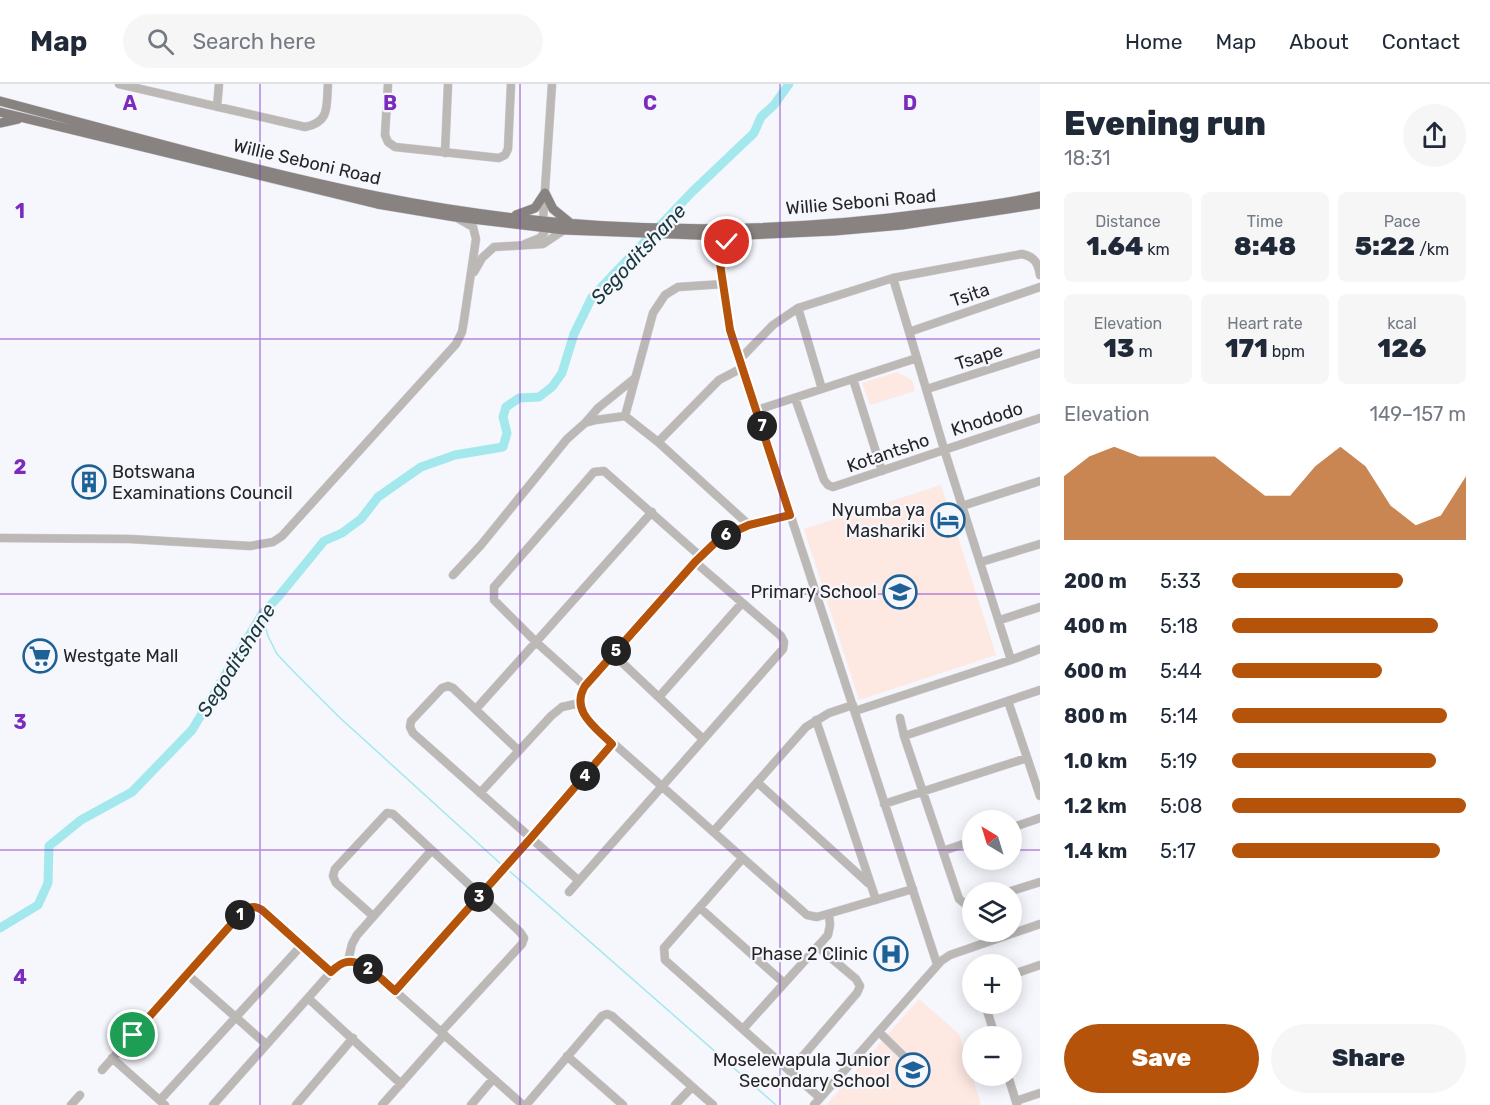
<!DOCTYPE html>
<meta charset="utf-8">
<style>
:root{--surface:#fff;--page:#f6f6f7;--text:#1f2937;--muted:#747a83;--line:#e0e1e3;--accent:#b45309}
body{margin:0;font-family:Rubik,sans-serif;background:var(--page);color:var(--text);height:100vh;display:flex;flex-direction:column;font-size:22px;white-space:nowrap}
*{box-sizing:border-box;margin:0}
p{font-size:20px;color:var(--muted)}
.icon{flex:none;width:33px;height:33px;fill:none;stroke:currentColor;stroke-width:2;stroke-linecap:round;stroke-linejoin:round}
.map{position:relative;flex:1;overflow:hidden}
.sheet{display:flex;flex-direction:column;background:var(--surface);width:450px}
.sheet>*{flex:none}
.needle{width:39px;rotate:322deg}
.buttons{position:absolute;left:962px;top:726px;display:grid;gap:12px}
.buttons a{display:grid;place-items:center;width:60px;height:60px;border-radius:50%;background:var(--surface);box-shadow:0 3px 15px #0003;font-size:30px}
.pin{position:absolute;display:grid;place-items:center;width:51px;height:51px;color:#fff;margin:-26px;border:3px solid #fff;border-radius:50%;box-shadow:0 2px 6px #0007}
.km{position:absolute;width:30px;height:30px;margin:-15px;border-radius:50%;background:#222;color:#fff;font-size:16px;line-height:30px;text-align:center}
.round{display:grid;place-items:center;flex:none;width:63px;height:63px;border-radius:32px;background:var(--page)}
.overview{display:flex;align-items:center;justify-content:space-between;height:102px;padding:0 24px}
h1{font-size:33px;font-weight:800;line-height:45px}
.figures{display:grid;grid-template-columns:repeat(3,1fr);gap:9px;height:102px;padding:6px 24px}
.figures div{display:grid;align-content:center;border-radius:9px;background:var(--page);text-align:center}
.figures b{font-size:26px;font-weight:800}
.figures small{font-size:16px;font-weight:400}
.figures p{font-size:16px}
.chart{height:168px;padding:12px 24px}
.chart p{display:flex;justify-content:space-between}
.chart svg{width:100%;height:108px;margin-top:6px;fill:var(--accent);opacity:.7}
.button{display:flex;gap:12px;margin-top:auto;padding:12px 24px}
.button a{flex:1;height:69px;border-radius:36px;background:var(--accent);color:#fff;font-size:24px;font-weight:800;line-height:69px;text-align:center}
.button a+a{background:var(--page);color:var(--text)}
ul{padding:0 24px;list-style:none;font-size:20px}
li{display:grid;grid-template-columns:96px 72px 1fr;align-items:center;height:45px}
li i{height:15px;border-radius:8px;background:var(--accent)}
header{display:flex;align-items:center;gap:36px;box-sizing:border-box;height:84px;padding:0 30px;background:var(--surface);border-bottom:2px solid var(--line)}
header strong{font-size:28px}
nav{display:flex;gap:33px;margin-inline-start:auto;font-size:21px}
.search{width:420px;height:54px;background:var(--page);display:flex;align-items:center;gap:15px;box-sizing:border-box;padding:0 21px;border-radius:33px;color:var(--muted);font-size:22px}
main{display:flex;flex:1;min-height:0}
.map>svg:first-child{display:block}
.education{fill:#fde8e2}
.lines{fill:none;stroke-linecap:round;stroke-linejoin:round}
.stream{stroke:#a3e8ed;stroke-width:1.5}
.river{stroke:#a3e8ed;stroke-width:9}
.minor-casing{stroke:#d0d0d6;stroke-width:9}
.major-casing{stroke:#d0d0d6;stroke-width:10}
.minor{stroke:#bbb8b6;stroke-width:8}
.major{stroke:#888380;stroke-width:9}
.route-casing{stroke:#fff;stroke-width:12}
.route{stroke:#b45309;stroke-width:8}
.grid{fill:none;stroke:#7b2cbf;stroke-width:1.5;stroke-opacity:0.55}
.labels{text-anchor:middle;stroke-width:4.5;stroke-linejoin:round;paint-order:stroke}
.street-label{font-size:18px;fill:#252527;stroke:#f6f6fd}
.poi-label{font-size:18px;fill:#252527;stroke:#f6f6fd;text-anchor:end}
.water-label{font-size:20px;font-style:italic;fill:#16383b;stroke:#f6f6fd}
.grid-label{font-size:20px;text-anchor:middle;font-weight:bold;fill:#7b2cbf;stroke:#f6f6fd;stroke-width:4.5;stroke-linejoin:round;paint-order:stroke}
</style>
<header>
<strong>Map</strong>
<div class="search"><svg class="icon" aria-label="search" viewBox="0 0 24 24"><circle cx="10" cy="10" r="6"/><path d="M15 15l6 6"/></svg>Search here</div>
<nav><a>Home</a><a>Map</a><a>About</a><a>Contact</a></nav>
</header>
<main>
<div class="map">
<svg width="1040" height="1021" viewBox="0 0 1040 1021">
<rect width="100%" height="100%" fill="#f6f6fd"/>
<!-- education -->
<path class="education" d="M897 288 912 296 915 307 870 321 862 299Z
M941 401 996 571 859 616 804 445Z
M919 915 959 950 981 1021H826Z"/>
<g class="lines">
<!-- stream -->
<path class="stream" d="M262 530 268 552 277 570 296 590 338 632 502 781
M506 784 776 1021"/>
<!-- river -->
<path class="river" d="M0 844 38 821 48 799 49 762 81 736 132 708 192 646 262 530 279 512 324 457 342 449 361 435 378 413 421 383 455 371 503 363 507 349 503 333 506 323 519 314 539 313 552 303 562 289 574 250 592 213 692 108 754 49 761 33 774 21 789 0"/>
<defs>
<path id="minor" d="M119 0 305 43C331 38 326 21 328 0
M388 0 385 51 388 58 395 63 499 74 505 71 508 65 511 0
M217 23 219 0
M445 69 448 0
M705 152 712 156 717 163 730 246 937 880
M525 160 540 154 544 149 543 136 552 0
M720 172 727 158 740 153
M474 188 482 174 494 163 543 160 564 146
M893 194 944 365 1011 576
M798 224 822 305
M909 248 1040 203
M739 276 773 241 798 224 893 194 1022 170C1035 173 1038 179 1040 191
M742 284 719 296 658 358 749 441
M853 295 882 387
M927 305 1040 269
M795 314 824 396 828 401 833 403 1040 334
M757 326 917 274
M625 332 653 229 665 211 678 203 724 200
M586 338 598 324 635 294
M962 422 1040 397
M790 431 749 441 720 454 700 472 585 602 581 609 580 619 586 635 807 831 817 833 913 805
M0 454 130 455 250 462 273 458 282 452 456 260 462 248 464 236 476 155 473 143 459 135
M981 478 1040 460
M453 491 481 461 567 355 585 339 596 336 625 332 658 358
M1000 536 1040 523
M613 570 703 655
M585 602 536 558 494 516V503L594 388 604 387 700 472
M659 613 742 519
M1008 617 1040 712
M476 625 652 428
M855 627 1011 576 1040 565
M900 634 904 652 959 815 965 820H972
M816 636 876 816
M904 652 1040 606
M518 666 453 604 448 602 442 604 411 637 410 643 413 649 578 796
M757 698 868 799
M480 709 551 632 562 623 580 619
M884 720 1027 674
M1011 744 1040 734
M713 748 806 643 829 629 853 621
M943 767 972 757
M742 775 664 864 665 876 820 1014
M569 808 783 565 784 558 781 552 695 478
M1008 808 1040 798
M700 824 784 899
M373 832 336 799 333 792 335 785 387 729 393 730 520 848 524 854 522 860 441 948
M348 877 352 860 357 851 431 767
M188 891 266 960
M1011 891 1040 881
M395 907 612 660
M308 914 401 1000
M985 920 995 952
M743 945 828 851 830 841 829 830
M879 948 925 993
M567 972 623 1021
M112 974 165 1021
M102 986 245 827C251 822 255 822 262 826L331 888
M790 987 857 909 860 902 856 895 818 863
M1008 992 1017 1021
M160 1016 301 862
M1016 1017 1040 1009
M71 1021 80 1011
M213 1021 331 888 339 881 348 877 363 881 395 907 523 1021
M296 1021 353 954
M382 1021 444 951
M471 1021 493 995
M526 1021 602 932 607 930 612 932 713 1021
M675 1021 692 1003
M814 1021 941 877 950 871 1040 840"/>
<path id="major" d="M0 17C125 50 249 86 376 112 558 149 746 154 930 129 967 124 1004 120 1040 112
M0 28 377 120 455 133 564 146 724 152 834 147 902 141 1040 120
M0 39 18 35
M545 109 553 125 569 138
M516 131 535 124 545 109"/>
</defs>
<!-- minor casing -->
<use href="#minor" class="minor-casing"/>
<!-- major casing -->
<use href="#major" class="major-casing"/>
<!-- minor -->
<use href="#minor" class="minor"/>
<!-- major -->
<use href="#major" class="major"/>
</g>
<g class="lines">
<defs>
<path id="route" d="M133 951 244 826C252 822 255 822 262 826L331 888C335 884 340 879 347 878 364 875 383 897 395 907L531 754 612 660C595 643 570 627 585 602L695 478 720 454 749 441 790 431 730 246 719 173 727 158"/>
</defs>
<!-- route casing -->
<use href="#route" class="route-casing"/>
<!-- route -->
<use href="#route" class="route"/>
</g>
<!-- grid -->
<path class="grid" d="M260 0V1021M520 0V1021M780 0V1021M0 255H1040M0 510H1040M0 766H972M1011 766H1040"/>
<!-- icons -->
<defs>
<symbol id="building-ring" viewBox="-11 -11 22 22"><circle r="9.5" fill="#f6f6fd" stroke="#1e6196" stroke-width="1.5"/><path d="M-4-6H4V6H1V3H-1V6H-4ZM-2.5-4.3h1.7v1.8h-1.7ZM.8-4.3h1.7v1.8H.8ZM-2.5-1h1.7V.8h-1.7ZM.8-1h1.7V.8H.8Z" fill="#1e6196"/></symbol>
<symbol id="hotel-ring" viewBox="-11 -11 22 22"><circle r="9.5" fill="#f6f6fd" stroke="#1e6196" stroke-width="1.5"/><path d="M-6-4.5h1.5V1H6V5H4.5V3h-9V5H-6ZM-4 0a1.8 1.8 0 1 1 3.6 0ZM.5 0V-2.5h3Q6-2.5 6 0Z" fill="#1e6196"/></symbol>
<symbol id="school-ring" viewBox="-11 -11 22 22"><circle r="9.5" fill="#f6f6fd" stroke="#1e6196" stroke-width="1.5"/><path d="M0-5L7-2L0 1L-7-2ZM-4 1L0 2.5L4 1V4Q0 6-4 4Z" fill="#1e6196"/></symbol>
<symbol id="supermarket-ring" viewBox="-11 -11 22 22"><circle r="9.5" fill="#f6f6fd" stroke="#1e6196" stroke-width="1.5"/><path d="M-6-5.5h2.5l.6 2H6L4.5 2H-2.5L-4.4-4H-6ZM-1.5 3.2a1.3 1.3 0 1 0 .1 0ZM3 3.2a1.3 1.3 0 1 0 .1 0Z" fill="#1e6196"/></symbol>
<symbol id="hospital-ring" viewBox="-11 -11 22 22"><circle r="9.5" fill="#f6f6fd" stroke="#1e6196" stroke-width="1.5"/><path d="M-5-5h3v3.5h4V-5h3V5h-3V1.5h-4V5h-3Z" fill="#1e6196"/></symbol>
</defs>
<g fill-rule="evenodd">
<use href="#building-ring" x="70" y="379" width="38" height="38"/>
<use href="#hotel-ring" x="929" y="417" width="38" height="38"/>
<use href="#school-ring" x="881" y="489" width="38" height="38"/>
<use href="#supermarket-ring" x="21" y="553" width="38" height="38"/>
<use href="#hospital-ring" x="872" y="851" width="38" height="38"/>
<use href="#school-ring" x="894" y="967" width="38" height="38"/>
</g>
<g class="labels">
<!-- street labels -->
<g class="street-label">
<text transform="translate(307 78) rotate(13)" y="6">Willie Seboni Road</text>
<text transform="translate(861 118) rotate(-5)" y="6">Willie Seboni Road</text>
<text transform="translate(970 211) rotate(-19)" y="6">Tsita</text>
<text transform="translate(979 273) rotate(-18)" y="6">Tsape</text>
<text transform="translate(987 335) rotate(-18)" y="6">Khododo</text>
<text transform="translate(888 369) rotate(-19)" y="6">Kotantsho</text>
</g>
<!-- poi labels -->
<g class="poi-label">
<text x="112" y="394" text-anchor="start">Botswana<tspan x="112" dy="21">Examinations Council</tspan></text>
<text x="925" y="432">Nyumba ya<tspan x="925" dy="21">Mashariki</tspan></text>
<text x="877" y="514">Primary School</text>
<text x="63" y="578" text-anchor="start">Westgate Mall</text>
<text x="868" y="876">Phase 2 Clinic</text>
<text x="890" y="982">Moselewapula Junior<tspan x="890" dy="21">Secondary School</tspan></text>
</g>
<!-- water labels -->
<g class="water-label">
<text transform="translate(638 170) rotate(-47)" y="7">Segoditshane</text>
<text transform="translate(236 576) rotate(-58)" y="7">Segoditshane</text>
</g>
</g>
<g class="grid-label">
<text x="130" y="26">A</text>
<text x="390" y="26">B</text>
<text x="650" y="26">C</text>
<text x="910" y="26">D</text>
<text x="20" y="134">1</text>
<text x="20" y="390">2</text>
<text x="20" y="645">3</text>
<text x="20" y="900">4</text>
</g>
</svg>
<div class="buttons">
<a><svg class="needle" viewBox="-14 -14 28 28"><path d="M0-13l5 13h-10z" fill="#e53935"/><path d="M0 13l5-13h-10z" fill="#747a83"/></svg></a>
<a><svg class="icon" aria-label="layers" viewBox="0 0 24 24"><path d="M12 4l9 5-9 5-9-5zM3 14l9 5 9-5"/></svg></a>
<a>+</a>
<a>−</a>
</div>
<div class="pin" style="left:133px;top:951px;background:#1e9e55"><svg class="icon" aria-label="arrive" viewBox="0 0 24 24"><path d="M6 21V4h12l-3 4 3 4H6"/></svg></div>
<div class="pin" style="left:727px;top:158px;background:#d93025"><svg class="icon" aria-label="check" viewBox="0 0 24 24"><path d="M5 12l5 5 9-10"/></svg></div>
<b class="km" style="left:240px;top:831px">1</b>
<b class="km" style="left:368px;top:885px">2</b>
<b class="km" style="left:479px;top:813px">3</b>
<b class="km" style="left:585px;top:692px">4</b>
<b class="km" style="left:616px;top:567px">5</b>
<b class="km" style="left:726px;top:451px">6</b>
<b class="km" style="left:762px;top:342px">7</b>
</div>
<section class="sheet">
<div class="overview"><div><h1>Evening run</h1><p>18:31</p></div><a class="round"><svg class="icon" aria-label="share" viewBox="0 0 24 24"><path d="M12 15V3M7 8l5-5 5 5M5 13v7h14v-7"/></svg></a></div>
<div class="figures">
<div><p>Distance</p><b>1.64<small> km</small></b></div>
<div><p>Time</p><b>8:48</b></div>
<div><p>Pace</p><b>5:22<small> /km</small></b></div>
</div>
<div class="figures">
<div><p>Elevation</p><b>13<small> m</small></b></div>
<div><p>Heart rate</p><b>171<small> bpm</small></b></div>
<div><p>kcal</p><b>126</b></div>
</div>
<div class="chart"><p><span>Elevation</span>149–157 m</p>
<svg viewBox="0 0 160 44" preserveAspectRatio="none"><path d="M0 44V18L10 10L20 6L30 10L40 10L50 10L60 10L70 18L80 26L90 26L100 14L110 6L120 14L130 30L140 38L150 34L160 18V44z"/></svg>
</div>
<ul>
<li><b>200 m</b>5:33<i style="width:73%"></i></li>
<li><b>400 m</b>5:18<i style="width:88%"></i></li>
<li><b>600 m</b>5:44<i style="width:64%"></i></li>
<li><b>800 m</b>5:14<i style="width:92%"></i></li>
<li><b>1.0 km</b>5:19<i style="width:87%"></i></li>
<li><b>1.2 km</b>5:08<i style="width:100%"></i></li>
<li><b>1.4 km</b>5:17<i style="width:89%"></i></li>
</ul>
<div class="button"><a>Save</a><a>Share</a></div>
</section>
</main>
